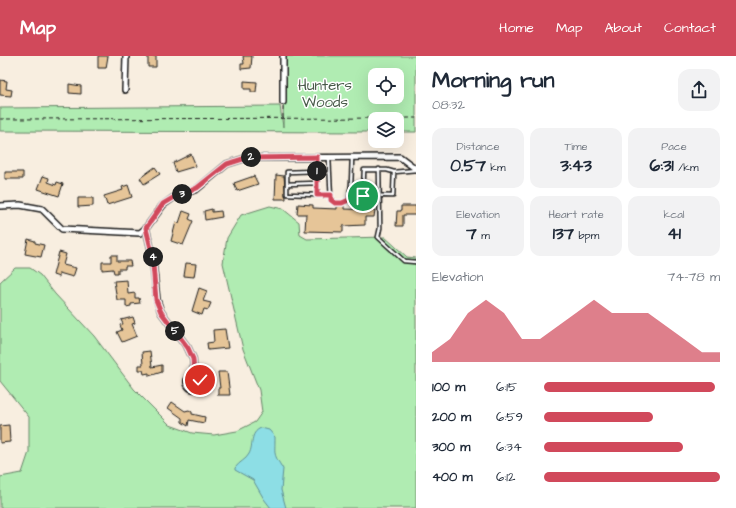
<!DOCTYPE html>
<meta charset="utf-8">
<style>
:root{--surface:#fff;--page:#f2f2f3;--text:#1f2937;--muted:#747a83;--accent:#d1495b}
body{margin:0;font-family:"Architects Daughter",sans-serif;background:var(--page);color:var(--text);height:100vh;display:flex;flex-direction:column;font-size:15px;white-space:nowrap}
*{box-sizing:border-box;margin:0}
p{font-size:13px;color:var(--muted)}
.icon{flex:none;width:22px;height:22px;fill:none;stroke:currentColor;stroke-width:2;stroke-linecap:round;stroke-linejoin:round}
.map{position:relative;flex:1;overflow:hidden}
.drawer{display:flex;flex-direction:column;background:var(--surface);width:320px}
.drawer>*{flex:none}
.controls{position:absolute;left:368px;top:12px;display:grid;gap:8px}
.controls a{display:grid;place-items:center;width:36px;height:36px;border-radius:8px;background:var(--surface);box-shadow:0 4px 16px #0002;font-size:20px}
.pin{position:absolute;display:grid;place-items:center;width:34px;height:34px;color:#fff;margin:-17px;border:2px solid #fff;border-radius:50%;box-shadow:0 1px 4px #0007}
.km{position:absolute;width:20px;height:20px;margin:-10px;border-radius:50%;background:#222;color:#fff;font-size:11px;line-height:20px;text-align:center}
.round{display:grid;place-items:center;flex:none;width:42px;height:42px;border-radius:12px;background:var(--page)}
.overview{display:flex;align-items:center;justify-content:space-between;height:68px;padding:0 16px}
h1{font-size:22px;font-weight:700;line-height:30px}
.figures{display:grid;grid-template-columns:repeat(3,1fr);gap:6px;height:68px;padding:4px 16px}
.figures div{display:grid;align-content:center;border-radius:10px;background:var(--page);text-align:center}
.figures b{font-size:17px;font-weight:700}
.figures small{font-size:11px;font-weight:400}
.figures p{font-size:11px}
.chart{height:112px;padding:8px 16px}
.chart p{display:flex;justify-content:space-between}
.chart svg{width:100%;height:72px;margin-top:4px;fill:var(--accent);opacity:.7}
ul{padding:0 16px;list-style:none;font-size:13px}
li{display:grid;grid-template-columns:64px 48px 1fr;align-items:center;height:30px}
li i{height:10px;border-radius:5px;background:var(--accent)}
header{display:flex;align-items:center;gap:24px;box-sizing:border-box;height:56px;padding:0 20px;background:var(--accent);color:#fff}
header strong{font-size:19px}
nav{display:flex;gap:22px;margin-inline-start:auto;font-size:14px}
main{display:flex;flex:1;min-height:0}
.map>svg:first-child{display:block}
.green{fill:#b0ecb2;stroke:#668467;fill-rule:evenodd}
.water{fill:#8ddee5;stroke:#609095}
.building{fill:#e6c598;stroke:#1c1c1c}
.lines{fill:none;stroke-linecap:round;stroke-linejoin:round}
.service-casing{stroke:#1c1c1c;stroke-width:5.5}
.minor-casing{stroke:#1c1c1c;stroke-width:8}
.path{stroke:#1c1c1c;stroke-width:1;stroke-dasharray:4 3;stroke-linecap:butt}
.service{stroke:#fff;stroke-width:2.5}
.minor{stroke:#fff;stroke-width:5}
.route-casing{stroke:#fff;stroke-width:8}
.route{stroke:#d1495b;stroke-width:5}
.labels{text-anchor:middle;stroke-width:3;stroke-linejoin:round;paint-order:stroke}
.park-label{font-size:15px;fill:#485a49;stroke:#fff}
</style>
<header>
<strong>Map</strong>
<nav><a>Home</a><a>Map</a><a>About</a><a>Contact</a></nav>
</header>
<main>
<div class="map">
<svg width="416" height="452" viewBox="0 0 416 452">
<rect width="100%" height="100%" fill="#f8eee0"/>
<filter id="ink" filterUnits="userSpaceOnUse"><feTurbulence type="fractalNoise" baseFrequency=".025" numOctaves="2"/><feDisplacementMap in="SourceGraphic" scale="8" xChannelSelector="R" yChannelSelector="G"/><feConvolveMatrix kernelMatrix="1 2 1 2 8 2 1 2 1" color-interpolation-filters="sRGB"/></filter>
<g filter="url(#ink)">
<!-- green -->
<path class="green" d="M284 0H416V76H397V63H375V76L0 75V52L280 50 283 71ZM375 19H397V41H375Z
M270 150 283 153 299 166 300 179 307 183 385 181 407 201 416 202V452H0V421L22 417 29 396V361L0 325V226L15 212H30L40 219 55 238 94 280 134 333 170 369 192 377 214 379 237 375 255 366 262 356 259 334 243 293 223 207 227 182 241 159Z"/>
<!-- water -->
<path class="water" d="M261 372 269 374 275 381C275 400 273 397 283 413L281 434 286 452H271L264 443 253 424 235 414V412C239 406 246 404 249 398 254 389 249 377 261 372Z"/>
<!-- building -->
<path class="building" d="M98 0H108L106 12H98Z
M148 0H156V11H148Z
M243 0H252L251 12 241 13V8H244Z
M0 24 7 25 6 33 12 34 11 40 0 39Z
M244 25 257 26 256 36H251V33H244Z
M69 28 81 30V38L69 37Z
M191 98 196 110 176 116 173 107Z
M155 111 160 118 144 128 140 122Z
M5 116H23V123H5Z
M276 119 284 120 286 143H275Z
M43 120 49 122 48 126 56 129 57 126 63 128 59 140 38 133Z
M254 120 258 128 237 135 234 127Z
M128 129 132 141 107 149 104 140 123 134 122 131Z
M78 142H93V150L78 151Z
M298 148 313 149V152L337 153V150L344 149V153L375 154 374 161H365V169L343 170V176L305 175 306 158H297Z
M401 150H416V159H403V170H396L397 155H401Z
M212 153V156L221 155 222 161 205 164 204 155Z
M183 155 191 158 189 163 193 165 183 189 171 185 176 166 179 167Z
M28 183 35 185V187L44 189 41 201 25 198Z
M59 196 66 198 63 209 76 212 73 221 59 217V221L53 219Z
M111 199H117V205H130L131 210H125V213H118V217H114L113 213 102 214V206H111Z
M186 207 196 208 194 221 184 220Z
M127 224 128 238 135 237V242H139L140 247 131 248V250L126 251V244H117L114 225Z
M199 232 207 235 203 245 211 247 208 254 204 253 202 259 192 255Z
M133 261 135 267 132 268 137 280 122 286 117 276 122 274 120 269 123 268 121 264Z
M225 273 228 292 208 294 207 287 214 286 213 274Z
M150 295 152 311 162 309V316L149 320V317L144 318 143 314H139V309H143L142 296Z
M218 316H227L230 339H218V332H220Z
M172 346 185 355 189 354 192 356V358L205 361 204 367 189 364 188 370 182 366V362L168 352Z
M9 369 10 386 0 387V370Z"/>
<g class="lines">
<defs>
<path id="service" d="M317 102V139H331
M329 102 331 144 335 147H342L349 144 351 130 352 101
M379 113 380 172 378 181 404 205 416 206
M317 115 287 116V138L317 139
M287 128 317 127
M350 139 393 140 394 116 416 114
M363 140 364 114H387L394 116"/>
<path id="minor" d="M125 34 126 0
M283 46V0
M0 150 20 149 42 153 62 173 140 177 146 172 163 149 173 142 197 133 227 108 246 102 400 101 416 113
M146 172 152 197 157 244 161 256 188 292 193 303 194 319
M187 326a7 7 0 1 1 14 0a7 7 0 1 1-14 0Z"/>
</defs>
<!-- service casing -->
<use href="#service" class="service-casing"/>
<!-- minor casing -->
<use href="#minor" class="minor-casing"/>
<!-- path -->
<path class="path" d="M283 51V62
M0 63 416 62"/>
<!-- service -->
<use href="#service" class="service"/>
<!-- minor -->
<use href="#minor" class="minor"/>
</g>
</g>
<g class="lines" filter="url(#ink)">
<defs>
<path id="route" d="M200 324 198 321 194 319 193 303 188 292 161 256 156 244 152 197 146 172 163 148 173 142 197 132 227 108 246 102 317 101V139H331V144L335 147H342L349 144 350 139 363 140"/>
</defs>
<!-- route casing -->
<use href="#route" class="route-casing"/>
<!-- route -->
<use href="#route" class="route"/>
</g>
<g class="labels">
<!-- park labels -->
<g class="park-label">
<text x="325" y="34">Hunters<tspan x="325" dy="17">Woods</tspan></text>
</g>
</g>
</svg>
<div class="controls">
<a><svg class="icon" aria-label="locate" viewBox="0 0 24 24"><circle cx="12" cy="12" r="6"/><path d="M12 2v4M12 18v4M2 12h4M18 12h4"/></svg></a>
<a><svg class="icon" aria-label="layers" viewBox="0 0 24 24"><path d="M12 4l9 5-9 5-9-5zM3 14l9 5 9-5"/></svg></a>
</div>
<div class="pin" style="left:363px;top:140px;background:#1e9e55"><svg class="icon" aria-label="arrive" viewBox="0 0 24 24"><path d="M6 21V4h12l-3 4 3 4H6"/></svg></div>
<div class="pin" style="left:200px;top:324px;background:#d93025"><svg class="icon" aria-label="check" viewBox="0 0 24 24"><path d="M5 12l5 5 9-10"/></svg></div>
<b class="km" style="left:317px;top:115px">1</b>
<b class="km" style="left:251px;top:101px">2</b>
<b class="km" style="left:182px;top:138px">3</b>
<b class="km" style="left:153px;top:201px">4</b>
<b class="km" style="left:175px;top:275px">5</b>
</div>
<section class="drawer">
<div class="overview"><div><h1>Morning run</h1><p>08:32</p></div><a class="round"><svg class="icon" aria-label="share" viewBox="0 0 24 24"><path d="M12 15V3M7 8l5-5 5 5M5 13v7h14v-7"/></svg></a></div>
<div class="figures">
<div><p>Distance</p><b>0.57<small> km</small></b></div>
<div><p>Time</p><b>3:43</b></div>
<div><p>Pace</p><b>6:31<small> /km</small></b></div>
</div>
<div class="figures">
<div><p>Elevation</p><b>7<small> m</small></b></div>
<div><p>Heart rate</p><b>137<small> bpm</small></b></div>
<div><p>kcal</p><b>41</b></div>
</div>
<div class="chart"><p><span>Elevation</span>74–78 m</p>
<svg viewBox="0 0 160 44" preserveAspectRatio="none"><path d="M0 44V38L10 30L20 14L30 6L40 14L50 30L60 30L70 22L80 14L90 6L100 14L110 14L120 14L130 22L140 30L150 38L160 38V44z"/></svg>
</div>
<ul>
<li><b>100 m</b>6:15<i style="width:97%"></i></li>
<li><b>200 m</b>6:59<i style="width:62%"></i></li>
<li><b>300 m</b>6:34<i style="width:79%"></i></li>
<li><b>400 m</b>6:12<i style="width:100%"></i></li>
</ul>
</section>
</main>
